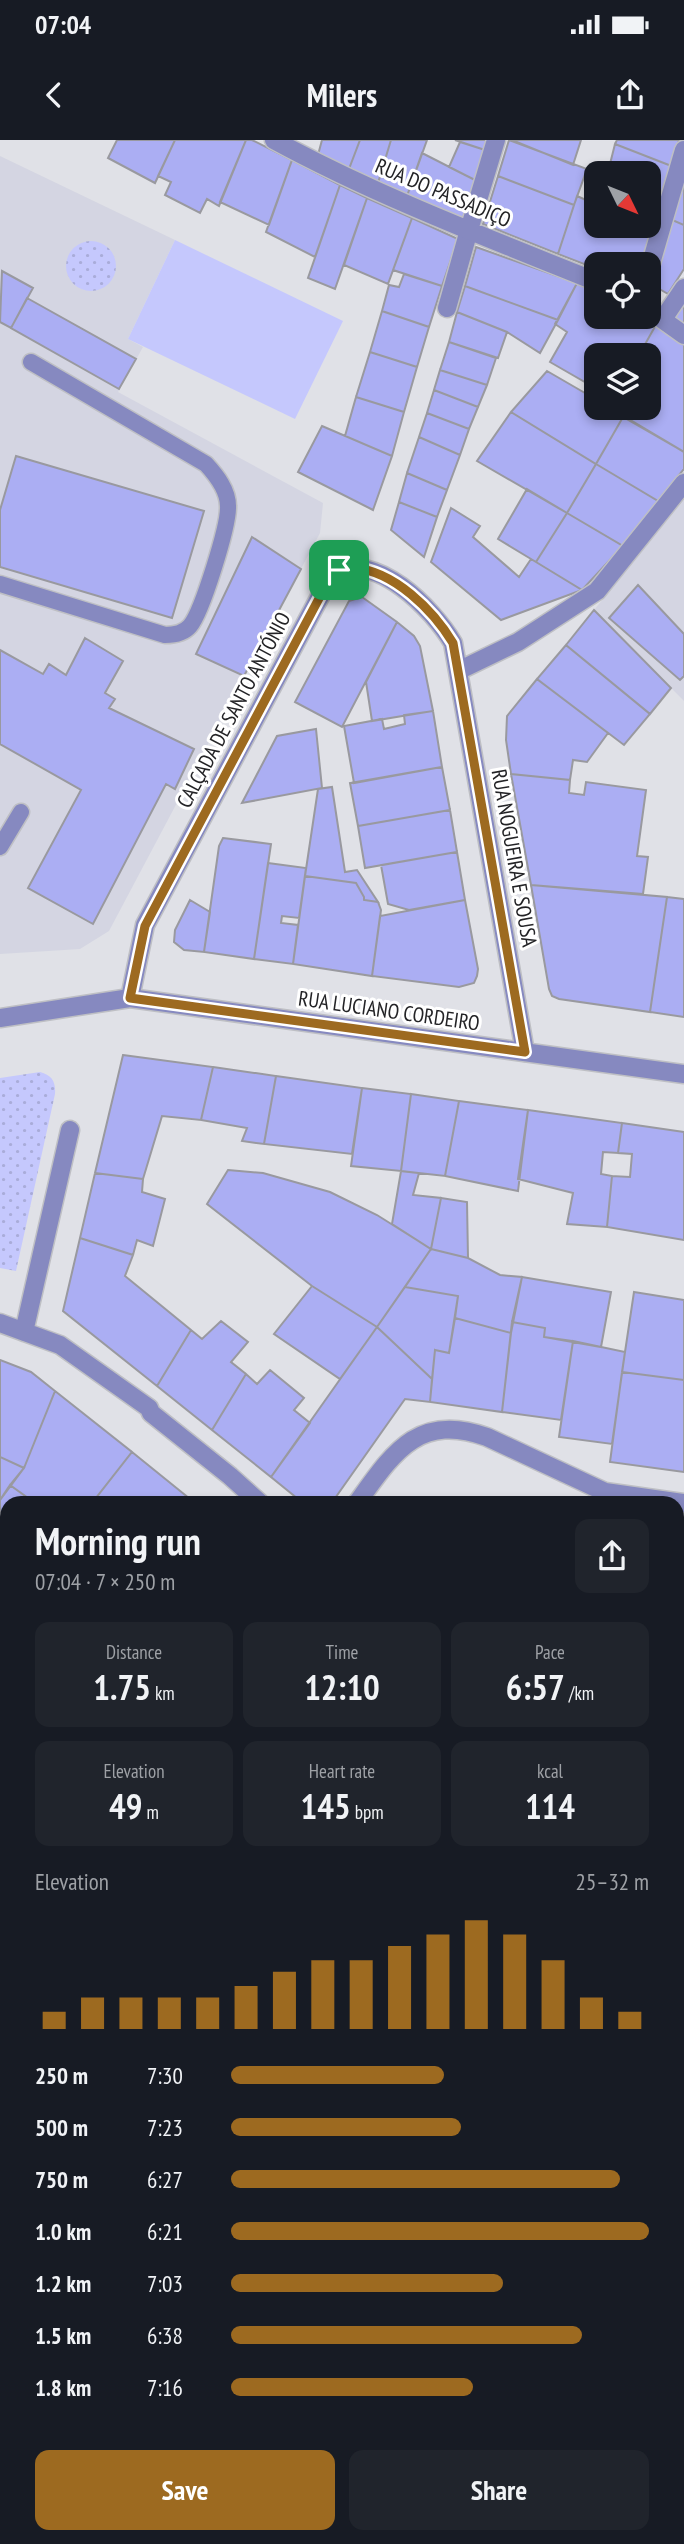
<!DOCTYPE html>
<meta charset="utf-8">
<style>
:root{--surface:#171b24;--page:#20242c;--text:#f1f3f6;--muted:#9ea1a6;--accent:#9d6a20}
body{margin:0;font-family:"PT Sans Narrow",sans-serif;background:var(--page);color:var(--text);height:100vh;display:flex;flex-direction:column;font-size:26px;white-space:nowrap}
*{box-sizing:border-box;margin:0}
p{font-size:23px;color:var(--muted)}
.icon{flex:none;width:38px;height:38px;fill:none;stroke:currentColor;stroke-width:2;stroke-linecap:round;stroke-linejoin:round}
.map{position:relative;flex:1;overflow:hidden}
.panel{position:absolute;left:0px;top:1356px;width:684px;height:1048px;display:flex;flex-direction:column;background:var(--surface);border-radius:21px 21px 0 0;box-shadow:0 4px 10px #0003}
.panel>*{flex:none}
.needle{width:46px;rotate:133deg}
.buttons{position:absolute;left:584px;top:21px;display:grid;gap:14px}
.buttons a{display:grid;place-items:center;width:77px;height:77px;border-radius:14px;background:var(--surface);box-shadow:0 4px 10px #0003;font-size:35px}
.pin{position:absolute;display:grid;place-items:center;width:60px;height:60px;color:#fff;margin:-30px;border-radius:14px;box-shadow:0 4px 10px #0006}
.round{display:grid;place-items:center;flex:none;width:74px;height:74px;border-radius:14px;background:var(--page)}
.summary{display:flex;align-items:center;justify-content:space-between;height:119px;padding:0 35px}
h1{font-size:38px;font-weight:800;line-height:52px}
.metrics{display:grid;grid-template-columns:repeat(3,1fr);gap:10px;height:119px;padding:7px 35px}
.metrics div{display:grid;align-content:center;border-radius:14px;background:var(--page);text-align:center}
.metrics b{font-size:35px;font-weight:800}
.metrics small{font-size:19px;font-weight:400}
.metrics p{font-size:19px}
.chart{height:196px;padding:14px 35px}
.chart p{display:flex;justify-content:space-between}
.chart svg{width:100%;height:126px;margin-top:7px;stroke:var(--accent);stroke-width:6}
.cta{display:flex;gap:14px;margin-top:auto;padding:14px 35px}
.cta a{flex:1;height:80px;border-radius:14px;background:var(--accent);color:#fff;font-size:28px;font-weight:800;line-height:80px;text-align:center}
.cta a+a{background:var(--page);color:var(--text)}
ul{padding:0 35px;list-style:none;font-size:23px}
li{display:grid;grid-template-columns:112px 84px 1fr;align-items:center;height:52px}
li i{height:18px;border-radius:9px;background:var(--accent)}
.status{display:flex;justify-content:space-between;align-items:center;height:49px;padding:0 35px;background:var(--surface);direction:ltr}
.status svg{height:19px;fill:currentColor}
header{display:flex;justify-content:space-between;align-items:center;height:91px;padding:0 35px;background:var(--surface);font-size:32px;font-weight:800}
.map>svg:first-child{display:block}
.built{fill:#d4d5e2}
.grass{fill:url(#grass-dots)}
.garden{fill:#c5c8fd}
.building{fill:#abaef3;stroke:#99999f;stroke-width:2}
.lines{fill:none;stroke-linecap:round;stroke-linejoin:round}
.service-casing{stroke:#bebfc4;stroke-width:19}
.pedestrian-casing{stroke:#bebfc4;stroke-width:21}
.minor-casing{stroke:#bebfc4;stroke-width:21}
.tertiary-casing{stroke:#bebfc4;stroke-width:21}
.service{stroke:#8689c0;stroke-width:16}
.pedestrian{stroke:#8689c0;stroke-width:18}
.minor{stroke:#8689c0;stroke-width:18}
.tertiary{stroke:#8689c0;stroke-width:18}
.route-casing{stroke:#fff;stroke-width:14}
.route{stroke:#9d6a20;stroke-width:9}
.labels{text-anchor:middle;stroke-width:6;stroke-linejoin:round;paint-order:stroke}
.street-label{font-size:21px;fill:#232326;stroke:#fff}
</style>
<div class="status"><b>07:04</b><svg viewBox="0 0 49 12"><path d="M0 12V9h3v3zM5 12V6h3v6zM10 12V3h3v9zM15 12V0h3v12zM26 1h20v11H26zM47 4h2v5h-2z"/></svg></div>
<header><svg class="icon" aria-label="back" viewBox="0 0 24 24"><path d="M15 5l-7 7 7 7"/></svg>Milers<svg class="icon" aria-label="share" viewBox="0 0 24 24"><path d="M12 15V3M7 8l5-5 5 5M5 13v7h14v-7"/></svg></header>
<div class="map">
<svg width="684" height="2404" viewBox="0 0 684 2404">
<defs>
<pattern id="grass-dots" width="8" height="8" patternUnits="userSpaceOnUse" patternTransform="scale(1.75)"><rect width="8" height="8" fill="#c5c8fd"/><path d="M2 2h.1M6 6h.1" fill="none" stroke="#a9acd9" stroke-width="1.8" stroke-linecap="round"/></pattern>
</defs>
<rect width="100%" height="100%" fill="#e0e1e7"/>
<!-- built -->
<path class="built" d="M0 16 175 100 128 199 143 207 118 252 323 363 320 393 109 791 80 809 0 814Z
M684 360V561L594 470Z"/>
<!-- grass -->
<path class="grass" d="M66 126a25 25 0 1 1 50 0a25 25 0 1 1-50 0Z
M40 932C52 935 56 942 55 954L16 1131 0 1128V938Z
M540 2398H600L595 2404H550Z"/>
<!-- garden -->
<path class="garden" d="M175 100 343 181 295 279 128 199Z"/>
<!-- building -->
<path class="building" d="M117 0H175L155 43 108 18Z
M175 0H246L219 66 207 59 200 73 165 55 171 42 158 36Z
M246 0H252L292 20 269 85 220 62Z
M322 0H360L349 29 318 15Z
M360 0H391L378 43 349 29Z
M391 0H427L407 56 378 43Z
M455 0H488L485 10Z
M509 0 587 29 574 65 498 36Z
M512 0H581L573 25Z
M617 0H677L682 2 674 27 615 4Z
M460 2 485 10 475 40 449 27Z
M615 4 674 27 665 57 649 52V33H614L616 27 610 24Z
M422 13 475 40 464 78 458 81 407 56Z
M292 20 340 45 315 117 266 92Z
M684 33V85L670 79Z
M498 36 574 65 558 114 483 84Z
M340 45 367 58 335 149 308 138Z
M649 52 665 57 655 95 626 86H649Z
M577 56 597 65V86H626L655 95 644 124H597V129L558 114Z
M367 58 412 78 388 144 344 125Z
M412 78 458 99 442 146 393 130Z
M670 79 684 85V129L668 154 651 144Z
M476 107 577 143 558 180 465 146Z
M2 131 33 148 11 188 0 182Z
M404 134 442 146 429 187 382 171 389 145 399 147Z
M577 143 597 153V177H645L657 183 639 215H597V249L550 222 567 192 555 184Z
M465 146 558 180 540 213 507 192 457 172Z
M27 158 136 219 119 249 11 188Z
M684 160V187L672 179Z
M382 171 429 187 417 227 370 212Z
M457 172 507 192 498 218 449 202Z
M657 183 684 205V312L612 269 649 268V215H639Z
M449 202 496 218 487 245 440 230Z
M370 212 417 227 404 272 356 257Z
M440 230 487 245 478 267 434 250Z
M547 231 597 260V268H610L623 277 596 324 511 272Z
M434 250 478 267 469 289 427 273Z
M356 257 404 272 392 316 345 296Z
M511 272 596 324 567 373 477 321Z
M427 273 469 289 460 315 419 297Z
M623 277 684 312V329L658 361 596 324Z
M322 286 392 316 373 370 298 332Z
M419 297 460 315 447 350 407 333Z
M16 316 204 371 172 478 0 427V370Z
M596 324 658 361 623 406 567 373Z
M407 333 447 350 437 377 399 362Z
M527 349 567 373 536 422 498 399Z
M399 362 437 377 424 417 391 390Z
M451 368 480 386 473 397 519 437 531 419 582 450 501 480 431 422Z
M567 373 623 406 582 450 536 422Z
M252 397 301 429 244 536 196 514Z
M638 445 684 494V536L680 540 609 478Z
M362 457 397 482 342 587 295 562 349 461Z
M594 470 671 548 650 574 566 505Z
M397 482 414 496 420 506 433 571 372 581 366 542Z
M85 498 123 521 105 553 115 559 109 568 194 609 175 649 166 644 93 784 28 748 81 650 0 604V510L43 534 49 524 66 535Z
M566 505 650 574 624 605 537 539Z
M537 539 608 593 587 622 573 620 570 640 511 634 506 600 507 576Z
M433 571 442 627 354 643 344 586 382 579 384 589 405 584 404 575Z
M316 589 322 648 242 663 277 596Z
M442 627 450 670 358 686 350 643Z
M511 634 570 640 569 653 584 655 586 642 646 650 637 716 648 717 643 754 531 745Z
M332 647 345 732 357 730 378 762 364 760V757L356 743 305 736 318 649Z
M450 670 457 712 365 728 358 686Z
M223 698 271 704 254 819 204 812 219 706Z
M457 712 465 760 409 770 388 764 381 725Z
M268 723 306 728 299 778 282 776 281 783 298 785 293 824 254 819Z
M305 736 356 743 364 757V760L378 762 381 770 372 836 293 824Z
M531 745 667 757 650 872 559 859 552 856 549 849Z
M667 757 684 759V877L650 872Z
M190 760 210 772 204 812 184 810 174 802 175 790Z
M465 760 478 829 477 836 474 843 459 847 372 836 380 776Z
M123 915 213 927 201 980 162 976 143 1039 95 1033Z
M213 927 276 936 264 1004 242 1001 247 988 201 980Z
M276 936 362 948 352 1014 264 1004Z
M362 948 411 954 401 1031 351 1026Z
M411 954 459 961 445 1036 401 1031Z
M459 961 528 970 518 1051 445 1036Z
M528 970 622 983 618 1013 603 1012 601 1034 612 1036 607 1087 567 1084 573 1053 518 1039Z
M622 983 684 992V1100L607 1087 612 1036 630 1037 632 1014 618 1013Z
M228 1030 263 1033 330 1052 377 1075 431 1109 377 1187 312 1146 207 1064Z
M401 1031 419 1033 413 1055 441 1058 431 1109 392 1084Z
M95 1033 143 1039 142 1052 165 1059 153 1106 137 1100 133 1115 80 1098Z
M441 1058 467 1062 468 1118 431 1109Z
M80 1098 133 1115 125 1136 191 1190 157 1246 63 1171Z
M431 1109 468 1118 500 1135 522 1137 511 1193 455 1178 458 1156 405 1147Z
M522 1137 611 1152 601 1207 544 1197 545 1188 512 1182Z
M312 1146 377 1187 340 1239 274 1194Z
M405 1147 458 1156 449 1213 435 1210 432 1239 377 1187Z
M634 1152 684 1160V1240L622 1232Z
M455 1178 511 1193 502 1272 430 1262 435 1210 449 1213Z
M221 1181 248 1202 231 1222 246 1234 212 1290 157 1246 191 1190 202 1199Z
M512 1182 545 1188 544 1197 573 1201 561 1280 502 1272Z
M377 1187 432 1239 430 1262 405 1259 333 1361 303 1363 271 1337Z
M573 1201 625 1212 612 1304 559 1297Z
M0 1220 31 1232 55 1251 24 1328 0 1317Z
M270 1230 304 1258 294 1270 310 1283 271 1337 212 1290 246 1234 257 1244Z
M622 1232 684 1240V1332L610 1322Z
M55 1251 132 1312 92 1363H35L10 1345 24 1328Z
M132 1312 195 1363H92Z
M0 1317 24 1328 0 1360Z
M10 1345 35 1363H7V1377L0 1371V1360Z
M677 1480 684 1485V1560L677 1555Z
M4 1537 7 1538V1633L0 1629V1545Z
M677 1627 684 1632V1704L677 1712Z
M0 1698 7 1701V1745L4 1742 0 1746Z
M7 1761V1815L0 1811V1771Z
M0 1811 7 1815V1847L0 1857Z
M7 1904V1978L0 1973V1912Z
M0 1974 7 1980V2005L0 1999Z
M0 2031 7 2035V2073L0 2069Z
M0 2072 7 2077V2111L0 2122Z
M682 2164 684 2166V2252L677 2247V2169Z
M0 2178 7 2182 6 2261 0 2258Z
M677 2280 684 2286V2302L677 2310Z
M684 2302V2341L677 2349V2310Z
M0 2378 7 2380V2398H36L31 2404H0Z
M387 2398H502L511 2404H384Z
M600 2398H635L629 2404H595Z"/>
<g class="lines">
<defs>
<path id="service" d="M0 444 165 495C175 495 184 493 190 486 202 472 229 385 228 366 228 350 217 336 206 324L31 222
M0 707 21 672
M677 1753 684 1745
M677 1787 684 1792
M677 1983 684 1990"/>
<path id="pedestrian" d="M447 168 469 90"/>
<path id="minor" d="M274 0C377 56 488 98 597 142
M469 90 496 0
M649 130 684 10
M649 170 684 195
M663 179 684 148
M458 531 518 502 597 451 684 343
M130 858 145 785 332 434C375 409 433 469 453 503L525 912
M0 1183 60 1205 149 1268 151 1273 230 1336 260 1363
M24 1192 70 990
M357 1363C393 1313 418 1272 487 1297L605 1352 684 1363
M0 1679 7 1682
M0 1882 7 1873"/>
<path id="tertiary" d="M0 878 130 858 684 934
M0 2317 7 2320
M194 2398 211 2404"/>
</defs>
<!-- service casing -->
<use href="#service" class="service-casing"/>
<!-- pedestrian casing -->
<use href="#pedestrian" class="pedestrian-casing"/>
<!-- minor casing -->
<use href="#minor" class="minor-casing"/>
<!-- tertiary casing -->
<use href="#tertiary" class="tertiary-casing"/>
<!-- service -->
<use href="#service" class="service"/>
<!-- pedestrian -->
<use href="#pedestrian" class="pedestrian"/>
<!-- minor -->
<use href="#minor" class="minor"/>
<!-- tertiary -->
<use href="#tertiary" class="tertiary"/>
</g>
<g class="lines">
<defs>
<path id="route" d="M354 428C394 431 433 470 453 503L525 912 130 858 145 786 332 434 339 430Z"/>
</defs>
<!-- route casing -->
<use href="#route" class="route-casing"/>
<!-- route -->
<use href="#route" class="route"/>
</g>
<g class="labels">
<!-- street labels -->
<g class="street-label">
<text transform="translate(443 53) rotate(23)" y="7">RUA DO PASSADIÇO</text>
<text transform="translate(234 570) rotate(-62)" y="7">CALÇADA DE SANTO ANTÓNIO</text>
<text transform="translate(514 718) rotate(80)" y="7">RUA NOGUEIRA E SOUSA</text>
<text transform="translate(389 871) rotate(8)" y="7">RUA LUCIANO CORDEIRO</text>
</g>
</g>
</svg>
<div class="buttons">
<a><svg class="needle" viewBox="-14 -14 28 28"><path d="M0-13l5 13h-10z" fill="#e53935"/><path d="M0 13l5-13h-10z" fill="#9ea1a6"/></svg></a>
<a><svg class="icon" aria-label="locate" viewBox="0 0 24 24"><circle cx="12" cy="12" r="6"/><path d="M12 2v4M12 18v4M2 12h4M18 12h4"/></svg></a>
<a><svg class="icon" aria-label="layers" viewBox="0 0 24 24"><path d="M12 4l9 5-9 5-9-5zM3 14l9 5 9-5"/></svg></a>
</div>
<div class="pin" style="left:339px;top:430px;background:#1e9e55"><svg class="icon" aria-label="arrive" viewBox="0 0 24 24"><path d="M6 21V4h12l-3 4 3 4H6"/></svg></div>
<section class="panel">
<div class="summary"><div><h1>Morning run</h1><p>07:04 · 7 × 250 m</p></div><a class="round"><svg class="icon" aria-label="share" viewBox="0 0 24 24"><path d="M12 15V3M7 8l5-5 5 5M5 13v7h14v-7"/></svg></a></div>
<div class="metrics">
<div><p>Distance</p><b>1.75<small> km</small></b></div>
<div><p>Time</p><b>12:10</b></div>
<div><p>Pace</p><b>6:57<small> /km</small></b></div>
</div>
<div class="metrics">
<div><p>Elevation</p><b>49<small> m</small></b></div>
<div><p>Heart rate</p><b>145<small> bpm</small></b></div>
<div><p>kcal</p><b>114</b></div>
</div>
<div class="chart"><p><span>Elevation</span>25–32 m</p>
<svg viewBox="0 0 160 44" preserveAspectRatio="none"><path d="M5 44V38M15 44V33M25 44V33M35 44V33M45 44V33M55 44V29M65 44V24M75 44V20M85 44V20M95 44V15M105 44V11M115 44V6M125 44V11M135 44V20M145 44V33M155 44V38"/></svg>
</div>
<ul>
<li><b>250 m</b>7:30<i style="width:51%"></i></li>
<li><b>500 m</b>7:23<i style="width:55%"></i></li>
<li><b>750 m</b>6:27<i style="width:93%"></i></li>
<li><b>1.0 km</b>6:21<i style="width:100%"></i></li>
<li><b>1.2 km</b>7:03<i style="width:65%"></i></li>
<li><b>1.5 km</b>6:38<i style="width:84%"></i></li>
<li><b>1.8 km</b>7:16<i style="width:58%"></i></li>
</ul>
<div class="cta"><a>Save</a><a>Share</a></div>
</section>
</div>
